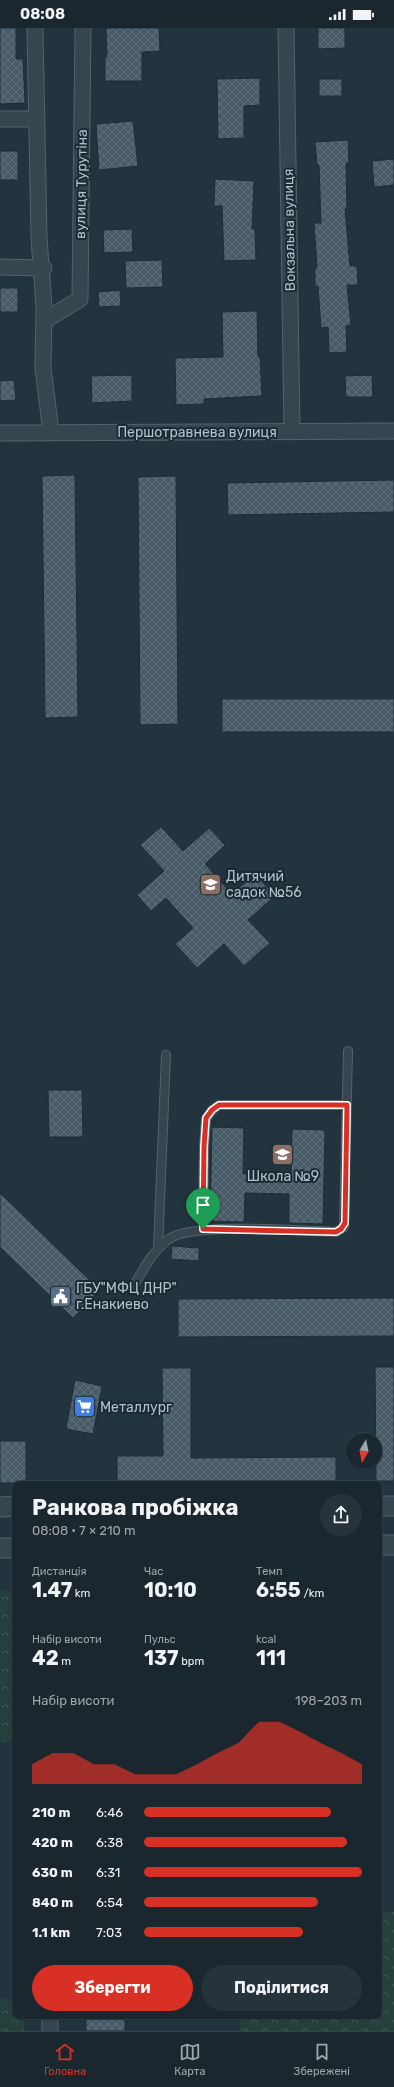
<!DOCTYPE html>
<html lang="uk">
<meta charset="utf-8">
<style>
:root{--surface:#1a272e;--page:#27333a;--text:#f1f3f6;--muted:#9fa5aa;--line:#38444a;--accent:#d93025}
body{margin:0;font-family:Rubik,sans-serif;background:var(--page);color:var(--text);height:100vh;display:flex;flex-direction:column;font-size:15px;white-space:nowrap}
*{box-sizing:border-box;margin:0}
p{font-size:13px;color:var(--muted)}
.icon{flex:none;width:22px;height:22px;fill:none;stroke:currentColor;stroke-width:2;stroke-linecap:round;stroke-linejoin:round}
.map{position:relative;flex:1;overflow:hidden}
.panel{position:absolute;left:12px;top:1453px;width:370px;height:538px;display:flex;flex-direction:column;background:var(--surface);border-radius:8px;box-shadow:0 1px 3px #0004,0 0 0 1px var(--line)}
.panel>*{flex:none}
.needle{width:26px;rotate:190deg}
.buttons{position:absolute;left:346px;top:1405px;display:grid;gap:8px}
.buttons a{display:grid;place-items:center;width:36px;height:36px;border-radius:50%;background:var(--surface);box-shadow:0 1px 3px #0004,0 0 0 1px var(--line);font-size:20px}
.pin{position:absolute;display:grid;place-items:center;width:34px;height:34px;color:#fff;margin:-41px -17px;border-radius:50% 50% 50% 0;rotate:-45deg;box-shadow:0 0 4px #0007}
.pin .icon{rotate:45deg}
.round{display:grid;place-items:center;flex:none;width:42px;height:42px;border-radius:21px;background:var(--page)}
.summary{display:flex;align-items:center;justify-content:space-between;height:68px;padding:0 20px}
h1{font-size:22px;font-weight:700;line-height:30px}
.figures{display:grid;grid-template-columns:repeat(3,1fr);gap:6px;height:68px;padding:4px 20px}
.figures div{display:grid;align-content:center}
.figures b{font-size:20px;font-weight:700}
.figures small{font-size:11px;font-weight:400}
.figures p{font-size:11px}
.chart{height:112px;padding:8px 20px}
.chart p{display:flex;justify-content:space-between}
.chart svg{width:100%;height:72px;margin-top:4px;fill:var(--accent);opacity:.7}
.button{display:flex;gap:8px;margin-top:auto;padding:8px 20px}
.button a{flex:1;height:46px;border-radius:24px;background:var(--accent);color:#fff;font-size:16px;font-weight:700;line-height:46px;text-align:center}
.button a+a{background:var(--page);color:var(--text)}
ul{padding:0 20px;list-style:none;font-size:13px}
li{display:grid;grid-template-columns:64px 48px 1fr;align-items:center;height:30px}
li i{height:10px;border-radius:5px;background:var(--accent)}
.status{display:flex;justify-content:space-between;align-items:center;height:28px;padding:0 20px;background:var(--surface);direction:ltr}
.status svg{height:11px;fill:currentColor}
.dock{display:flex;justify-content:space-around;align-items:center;height:56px;border-top:1px solid var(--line);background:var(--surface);font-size:11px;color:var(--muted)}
.dock a{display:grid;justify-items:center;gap:2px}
.dock .active{color:var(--accent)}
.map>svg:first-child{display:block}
.park{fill:url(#park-crowns)}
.building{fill:url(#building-cross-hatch);stroke:#1d2c35}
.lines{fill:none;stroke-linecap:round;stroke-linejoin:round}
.service-casing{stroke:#54636c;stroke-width:10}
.minor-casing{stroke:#54636c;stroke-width:17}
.tertiary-casing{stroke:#54636c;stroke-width:21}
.service{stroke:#36454e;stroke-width:8}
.minor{stroke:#36454e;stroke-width:15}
.tertiary{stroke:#36454e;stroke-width:19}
.route-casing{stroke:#fff;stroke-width:8}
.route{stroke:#d93025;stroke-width:5}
.labels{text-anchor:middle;stroke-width:4;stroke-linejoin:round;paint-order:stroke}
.street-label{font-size:14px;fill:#b1c0c9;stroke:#1b2a33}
.poi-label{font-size:14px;fill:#b1c0c9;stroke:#1b2a33;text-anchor:start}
</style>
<div class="status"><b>08:08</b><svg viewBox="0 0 49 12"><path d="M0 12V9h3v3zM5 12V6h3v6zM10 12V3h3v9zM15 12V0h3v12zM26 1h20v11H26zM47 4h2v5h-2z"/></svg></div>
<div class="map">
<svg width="394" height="2003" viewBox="0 0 394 2003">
<defs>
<pattern id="park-crowns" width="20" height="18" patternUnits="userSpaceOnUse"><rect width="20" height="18" fill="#243f3c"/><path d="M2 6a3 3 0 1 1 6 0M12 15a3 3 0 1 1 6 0" fill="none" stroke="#415957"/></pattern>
<pattern id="building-cross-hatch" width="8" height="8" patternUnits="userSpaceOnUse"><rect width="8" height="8" fill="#475c68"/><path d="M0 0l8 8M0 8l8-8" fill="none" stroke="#5f727c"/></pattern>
</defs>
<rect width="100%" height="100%" fill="#22343e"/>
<!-- park -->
<path class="park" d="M0 1562H15V1713L0 1714Z
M379 1884H394V2003H240V1988H379Z
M0 1971H15V1988H24V2003H0Z"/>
<!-- building -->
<path class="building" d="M0 0H16V31H23L25 75 0 76Z
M106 0H159L160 23 142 24V53H105V29H107Z
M318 0H345V20L318 21Z
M260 50V77L244 78V110L218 111 217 51Z
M319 51H342V68H319Z
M133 93 138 138 99 142 96 96Z
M348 112 349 135H346L347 181H345L350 238H357L358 257H347L351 297 346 298 347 324 329 325 328 299 321 300 318 258 315 259V240L317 239 314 195H321L319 137H317L315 114Z
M0 123H18V152H0Z
M394 131V157L374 159 372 133Z
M215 151 254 153 252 201H255L256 232 224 233 222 178H214Z
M132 201 133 224 104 225 103 202Z
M162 232 163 259 126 260 125 233Z
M0 260H18V284H0Z
M120 262 121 278 99 279 98 264Z
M257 283 258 329H260L262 368 204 371V376L176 377 175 330 223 329 222 284Z
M132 347V373L92 375 91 348Z
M372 347 373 369H346L345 348Z
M14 352 16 372 0 373V353Z
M75 447 78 689 45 690 42 448Z
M176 448 178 696 140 697 138 449Z
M394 452V484L228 487 227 455Z
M222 671H394V704H222Z
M161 799 183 823 209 800 225 817 205 836 232 866 255 846 275 868 248 892 270 915 244 938 224 916 197 940 175 916 193 900 166 870 151 883 137 867 164 843 140 817Z
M48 1062H82L83 1109H49Z
M212 1099 244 1100 243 1146H291L292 1101 325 1102 323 1196 289 1195V1166L245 1165 244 1194 210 1193Z
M0 1165 100 1262 73 1290 0 1219Z
M172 1218 199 1220V1233L171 1231Z
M394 1270V1308L178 1309V1271Z
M375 1339H394V1453H376Z
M162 1340H191V1430L336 1429V1456H212V1454H148V1456H117V1428H163Z
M75 1352 102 1358 93 1406 66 1401Z
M0 1413H26V1455H0Z
M86 1988H125V2003H86Z"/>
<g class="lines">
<defs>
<path id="service" d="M203 1201 204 1119 206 1091 212 1082 219 1077H347
M158 1220 166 1027
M134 1257C144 1241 153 1222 169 1211 192 1194 304 1203 336 1204L344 1199 348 1023"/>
<path id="minor" d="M35 0 39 210 44 279 43 340 51 404
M286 0 292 404
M0 91H36
M0 239 44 240
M44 293 80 271 83 0
M0 405 394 403
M50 1988V2003"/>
<path id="tertiary" d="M379 1478H394
M0 1479 15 1478
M379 1517H394
M0 1520H15"/>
</defs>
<!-- service casing -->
<use href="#service" class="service-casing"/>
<!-- minor casing -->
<use href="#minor" class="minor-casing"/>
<!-- tertiary casing -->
<use href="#tertiary" class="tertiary-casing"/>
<!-- service -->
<use href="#service" class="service"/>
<!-- minor -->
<use href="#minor" class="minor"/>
<!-- tertiary -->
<use href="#tertiary" class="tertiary"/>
</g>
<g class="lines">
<defs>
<path id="route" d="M219 1077H347L345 1195 341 1201 336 1204 203 1201 204 1119 206 1090 212 1082Z"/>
</defs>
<!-- route casing -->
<use href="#route" class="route-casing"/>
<!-- route -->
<use href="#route" class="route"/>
</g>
<!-- icons -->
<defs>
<symbol id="school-square" viewBox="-11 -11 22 22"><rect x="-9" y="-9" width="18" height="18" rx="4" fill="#8d6e63" stroke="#1b2a33"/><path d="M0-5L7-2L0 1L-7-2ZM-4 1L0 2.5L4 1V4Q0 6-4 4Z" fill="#fff"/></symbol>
<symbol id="civic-square" viewBox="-11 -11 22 22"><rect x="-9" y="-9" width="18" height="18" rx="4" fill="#5c6f8a" stroke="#1b2a33"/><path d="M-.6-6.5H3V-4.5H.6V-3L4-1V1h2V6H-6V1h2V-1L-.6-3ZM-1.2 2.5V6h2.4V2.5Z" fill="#fff"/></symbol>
<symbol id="supermarket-square" viewBox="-11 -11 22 22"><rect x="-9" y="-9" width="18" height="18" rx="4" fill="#3f7fe0" stroke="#1b2a33"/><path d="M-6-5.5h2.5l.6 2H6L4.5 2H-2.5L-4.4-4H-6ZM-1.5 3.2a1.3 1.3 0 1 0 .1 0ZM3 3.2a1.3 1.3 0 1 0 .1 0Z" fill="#fff"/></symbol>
</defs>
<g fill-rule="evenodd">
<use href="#school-square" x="198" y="844" width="25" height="25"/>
<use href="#school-square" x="270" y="1114" width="25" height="25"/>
<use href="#civic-square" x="48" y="1256" width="25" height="25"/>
<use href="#supermarket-square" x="72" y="1366" width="25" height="25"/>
</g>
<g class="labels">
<!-- street labels -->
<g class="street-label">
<text transform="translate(81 156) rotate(-89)" y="5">вулиця Турутіна</text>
<text transform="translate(289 202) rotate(-91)" y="5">Вокзальна вулиця</text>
<text x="197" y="409">Першотравнева вулиця</text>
</g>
<!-- poi labels -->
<g class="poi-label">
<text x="226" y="853">Дитячий<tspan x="226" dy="16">садок №56</tspan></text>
<text x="283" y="1153" text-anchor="middle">Школа №9</text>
<text x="76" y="1265">ГБУ"МФЦ ДНР"<tspan x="76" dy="16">г.Енакиево</tspan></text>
<text x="100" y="1384">Металлург</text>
</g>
</g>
</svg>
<div class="buttons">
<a><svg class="needle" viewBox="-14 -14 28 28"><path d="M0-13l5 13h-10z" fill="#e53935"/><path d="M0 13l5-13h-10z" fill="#9fa5aa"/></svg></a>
</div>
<div class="pin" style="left:203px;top:1201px;background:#1e9e55"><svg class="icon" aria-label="arrive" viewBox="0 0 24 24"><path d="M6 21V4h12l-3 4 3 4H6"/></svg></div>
<section class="panel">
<div class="summary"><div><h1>Ранкова пробіжка</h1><p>08:08 · 7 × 210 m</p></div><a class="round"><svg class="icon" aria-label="share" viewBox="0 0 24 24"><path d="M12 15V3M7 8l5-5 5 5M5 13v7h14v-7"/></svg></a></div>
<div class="figures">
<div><p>Дистанція</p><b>1.47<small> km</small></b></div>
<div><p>Час</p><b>10:10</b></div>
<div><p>Темп</p><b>6:55<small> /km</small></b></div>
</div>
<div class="figures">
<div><p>Набір висоти</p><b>42<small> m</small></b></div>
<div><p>Пульс</p><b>137<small> bpm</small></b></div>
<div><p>kcal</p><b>111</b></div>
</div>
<div class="chart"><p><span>Набір висоти</span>198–203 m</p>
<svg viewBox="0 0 160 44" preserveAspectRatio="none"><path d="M0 44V32L10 25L20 25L30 32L40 32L50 38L60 38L70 38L80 32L90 25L100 19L110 6L120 6L130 12L140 19L150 25L160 32V44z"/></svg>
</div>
<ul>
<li><b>210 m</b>6:46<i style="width:86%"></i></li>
<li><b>420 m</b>6:38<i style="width:93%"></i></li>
<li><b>630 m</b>6:31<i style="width:100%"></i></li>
<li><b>840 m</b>6:54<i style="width:80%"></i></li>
<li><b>1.1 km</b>7:03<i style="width:73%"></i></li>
</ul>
<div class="button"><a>Зберегти</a><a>Поділитися</a></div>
</section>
</div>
<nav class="dock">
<a class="active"><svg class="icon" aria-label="home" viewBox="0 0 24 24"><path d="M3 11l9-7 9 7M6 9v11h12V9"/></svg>Головна</a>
<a><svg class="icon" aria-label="map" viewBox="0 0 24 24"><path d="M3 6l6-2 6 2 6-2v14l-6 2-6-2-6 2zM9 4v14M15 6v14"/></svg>Карта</a>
<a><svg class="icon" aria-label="saved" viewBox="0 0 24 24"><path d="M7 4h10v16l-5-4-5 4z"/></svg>Збережені</a>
</nav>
